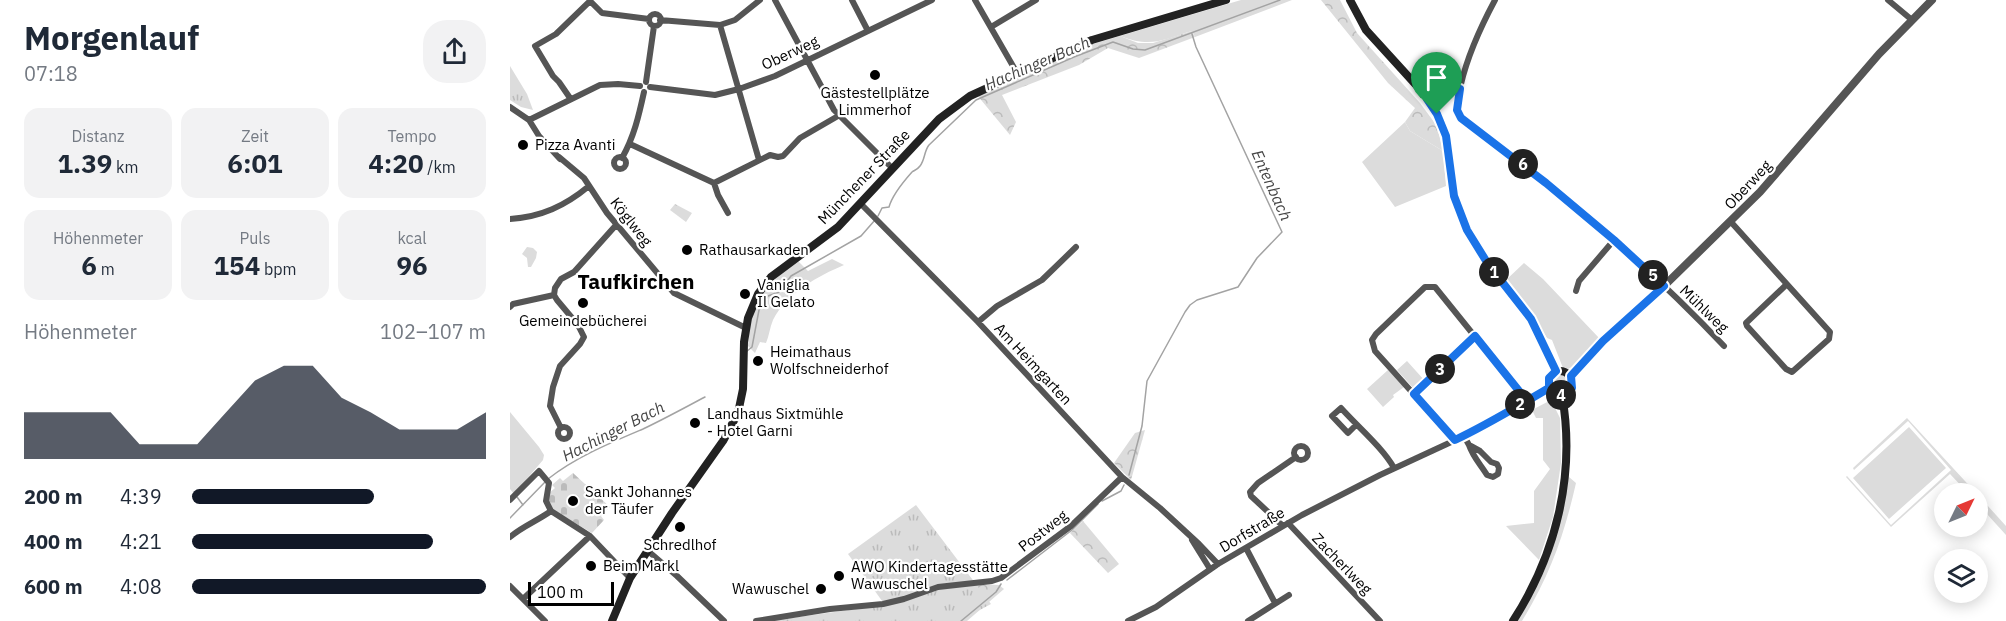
<!DOCTYPE html>
<html lang="de">
<meta charset="utf-8">
<style>
:root{--surface:#fff;--page:#f2f2f3;--text:#1f2937;--muted:#747a83;--accent:#111827}
body{margin:0;font-family:"IBM Plex Sans",sans-serif;background:var(--page);color:var(--text);height:100vh;display:flex;flex-direction:column;font-size:22px;white-space:nowrap}
*{box-sizing:border-box;margin:0}
p{font-size:20px;color:var(--muted)}
.icon{flex:none;width:33px;height:33px;fill:none;stroke:currentColor;stroke-width:2;stroke-linecap:round;stroke-linejoin:round}
.map{position:relative;flex:1;overflow:hidden}
.details{display:flex;flex-direction:column;background:var(--surface);width:510px}
.details>*{flex:none}
.needle{width:39px;rotate:47deg}
.fabs{position:absolute;left:1424px;top:483px;display:grid;gap:12px}
.fabs a{display:grid;place-items:center;width:54px;height:54px;border-radius:50%;background:var(--surface);box-shadow:0 3px 15px #0003;font-size:30px}
.scale{position:absolute;left:18px;bottom:15px;width:86px;box-sizing:border-box;padding-left:6px;border:3px solid #000;border-top:0;font-size:16px;line-height:21px;white-space:nowrap;color:#000;-webkit-text-stroke:4px #fff;paint-order:stroke}
.pin{position:absolute;display:grid;place-items:center;width:51px;height:51px;color:#fff;margin:-62px -26px;border-radius:50% 50% 50% 0;rotate:-45deg;box-shadow:0 0 6px #0007}
.pin .icon{rotate:45deg}
.km{position:absolute;width:30px;height:30px;margin:-15px;border-radius:50%;background:#222;color:#fff;font-size:16px;line-height:30px;text-align:center}
.round{display:grid;place-items:center;flex:none;width:63px;height:63px;border-radius:24px;background:var(--page)}
.summary{display:flex;align-items:center;justify-content:space-between;height:102px;padding:0 24px}
h1{font-size:33px;font-weight:800;line-height:45px}
.figures{display:grid;grid-template-columns:repeat(3,1fr);gap:9px;height:102px;padding:6px 24px}
.figures div{display:grid;align-content:center;border-radius:15px;background:var(--page);text-align:center}
.figures b{font-size:26px;font-weight:800}
.figures small{font-size:16px;font-weight:400}
.figures p{font-size:16px}
.chart{height:168px;padding:12px 24px}
.chart p{display:flex;justify-content:space-between}
.chart svg{width:100%;height:108px;margin-top:6px;fill:var(--accent);opacity:.7}
ul{padding:0 24px;list-style:none;font-size:20px}
li{display:grid;grid-template-columns:96px 72px 1fr;align-items:center;height:45px}
li i{height:15px;border-radius:8px;background:var(--accent)}
main{display:flex;flex:1;min-height:0}
.map>svg:first-child{display:block}
.grass{fill:#dcdcdc}
.forest{fill:url(#forest-crowns)}
.cemetery{fill:url(#cemetery-stones)}
.park{fill:url(#park-tufts)}
.lines{fill:none;stroke-linecap:round;stroke-linejoin:round}
.stream{stroke:#a3a3a3;stroke-width:1.5}
.minor{stroke:#555;stroke-width:6}
.tertiary{stroke:#555;stroke-width:8}
.secondary{stroke:#222;stroke-width:8}
.route-casing{stroke:#fff;stroke-width:12}
.route{stroke:#1a73e8;stroke-width:8}
.poi-dot{fill:#000;stroke:#fff;stroke-width:2}
.labels{text-anchor:middle;stroke-width:4.5;stroke-linejoin:round;paint-order:stroke}
.street-label{font-size:15px;fill:#000;stroke:#fff}
.poi-label{font-size:15px;fill:#000;stroke:#fff;text-anchor:start}
.water-label{font-size:16px;font-style:italic;fill:#444;stroke:#fff}
.district-label{font-size:21px;font-weight:bold;fill:#000;stroke:#fff}
</style>
<main>
<section class="details">
<div class="summary"><div><h1>Morgenlauf</h1><p>07:18</p></div><a class="round"><svg class="icon" aria-label="share" viewBox="0 0 24 24"><path d="M12 15V3M7 8l5-5 5 5M5 13v7h14v-7"/></svg></a></div>
<div class="figures">
<div><p>Distanz</p><b>1.39<small> km</small></b></div>
<div><p>Zeit</p><b>6:01</b></div>
<div><p>Tempo</p><b>4:20<small> /km</small></b></div>
</div>
<div class="figures">
<div><p>Höhenmeter</p><b>6<small> m</small></b></div>
<div><p>Puls</p><b>154<small> bpm</small></b></div>
<div><p>kcal</p><b>96</b></div>
</div>
<div class="chart"><p><span>Höhenmeter</span>102–107 m</p>
<svg viewBox="0 0 160 44" preserveAspectRatio="none"><path d="M0 44V25L10 25L20 25L30 25L40 38L50 38L60 38L70 25L80 12L90 6L100 6L110 19L120 25L130 32L140 32L150 32L160 25V44z"/></svg>
</div>
<ul>
<li><b>200 m</b>4:39<i style="width:62%"></i></li>
<li><b>400 m</b>4:21<i style="width:82%"></i></li>
<li><b>600 m</b>4:08<i style="width:100%"></i></li>
</ul>
</section>
<div class="map">
<svg width="1496" height="621" viewBox="0 0 1496 621">
<defs>
<pattern id="forest-crowns" width="20" height="18" patternUnits="userSpaceOnUse" patternTransform="scale(1.5)"><rect width="20" height="18" fill="#dcdcdc"/><path d="M2 6a3 3 0 1 1 6 0M12 15a3 3 0 1 1 6 0" fill="none" stroke="#bbb"/></pattern>
<pattern id="cemetery-stones" width="16" height="16" patternUnits="userSpaceOnUse" patternTransform="scale(1.5)"><rect width="16" height="16" fill="#dcdcdc"/><path d="M2 7V4a2 2 0 0 1 4 0v3zM10 15v-3a2 2 0 0 1 4 0v3z" fill="#bbb"/></pattern>
<pattern id="park-tufts" width="24" height="20" patternUnits="userSpaceOnUse" patternTransform="scale(1.5)"><rect width="24" height="20" fill="#dcdcdc"/><path d="M3 7l-1-3M5 7V3M7 7l1-3M15 17l-1-3M17 17v-4M19 17l1-3" fill="none" stroke="#bbb"/></pattern>
</defs>
<rect width="100%" height="100%" fill="#fff"/>
<!-- grass -->
<path class="grass" d="M731 0H782L685 37 682 31C652 40 641 48 610 36Z
M895 122 900 131 933 151 936 186 885 207 852 162Z
M17 247 23 248 27 252 26 258 21 267H18L17 258 12 254Z
M322 259 334 265C308 276 277 293 263 320 260 327 259 336 256 343L250 342 245 353 238 346C239 336 239 325 241 316 249 292 268 275 288 261L298 271Z
M1014 263 1033 279 1090 339 1064 366 1058 369 1053 368 1042 340 1037 338 1027 322 995 281Z
M897 361 915 381 905 390 887 370Z
M878 370 894 387 883 395 884 397 873 407 857 389Z
M1041 383a9 9 0 1 1 18 0a9 9 0 1 1-18 0Z
M1041 400 1050 418 1051 463 1043 517 1029 560 996 526 1024 523V491L1040 469 1033 460V418H1026L1022 410Z
M0 412 29 447 34 455 33 460 4 494 0 489Z
M1397 418 1466 493H1458L1440 474 1381 527 1336 477 1337 476 1381 525 1441 470 1398 421 1344 470 1343 468Z
M1399 427 1436 468 1379 519 1343 478Z
M1059 477 1066 483C1054 536 1040 575 1012 621H1006L1034 571 1042 551Z
M1467 494 1496 526V535L1467 503Z"/>
<!-- forest -->
<path class="forest" d="M811 0H830L847 33 910 103 927 126 933 151 900 131 895 122 905 108 878 83Z
M682 31 685 37 629 58 598 48 569 65 492 95 506 122 500 135 467 95 583 44 610 36 628 43H643Z
M635 430 621 480 604 463 625 433Z
M573 521 609 564 598 573 560 533Z
M469 584 489 585 494 589 457 621H440L429 589Z"/>
<!-- cemetery -->
<path class="cemetery" d="M63 473 100 507 91 516 94 520 82 533 43 510 39 504 38 494 45 488 42 485 50 478 53 481Z"/>
<!-- park -->
<path class="park" d="M0 66 17 94 23 110 11 107 0 100Z
M165 204 182 213 176 222 160 210Z
M406 505 481 604 449 621H259L375 605 338 554Z"/>
<g class="lines">
<!-- stream -->
<path class="stream" d="M368 216 372 208 379 207C382 196 394 181 402 172 405 170 408 169 410 166 415 160 414 151 419 145L466 100 564 57 603 42 623 49 635 50 770 0
M236 352 242 347 249 310 258 296 269 292 281 276 351 236 365 220
M619 475 632 426 637 381 675 312 680 305 687 300 728 287 747 258 772 232 686 47 682 34
M38 479C66 457 100 443 133 429 154 419 174 408 195 397
M7 497 13 505
M592 501 611 491 614 485
M0 518 35 482
M497 580 562 530 588 504
M451 621 486 592 491 584"/>
<!-- minor -->
<path class="minor" d="M265 0 324 110 379 165
M342 0 358 31
M465 0 507 73
M985 0C970 28 958 54 951 84 949 93 946 102 948 111 950 121 996 151 1007 160 1080 217 1150 278 1214 346
M1378 0 1402 20
M139 20a6 6 0 1 1 12 0a6 6 0 1 1-12 0Z
M150 20 210 25 225 20 250 0
M210 25 249 160
M481 27 526 0
M136 82 144 26
M140 87 205 95 229 89 265 76 422 0
M60 98 49 82 43 76 25 46 46 34 80 1 92 13 139 19
M917 99C928 93 937 87 950 89
M0 107 19 120 29 136 50 159
M19 120 90 85 108 84 130 86
M120 144 204 183 260 155 268 157 273 156 290 138 328 116
M104 163a6 6 0 1 1 12 0a6 6 0 1 1-12 0Z
M49 157 74 178 97 213 164 293 236 328
M112 158C124 137 129 115 134 92
M204 183 208 195 218 213
M351 204 468 322 612 477 650 508 689 544 708 564
M0 219C31 217 55 206 79 186
M1221 222 1320 332 1319 339 1282 372 1276 369 1237 326 1236 323 1276 285
M1066 291 1069 281 1104 240
M0 307 3 304 44 295
M468 322 487 306 532 280 566 247
M904 394 965 336
M846 425 838 433 822 416 831 408C847 426 873 448 884 468
M48 433a6 6 0 1 1 12 0a6 6 0 1 1-12 0Z
M51 428 40 406 43 387 50 366 70 344 74 337 68 325 47 300 44 295 45 288 51 279 64 272 107 224
M954 436 959 445 970 451 981 462 987 464 989 468 988 474 983 477 977 475C971 465 963 457 959 445
M945 440 865 351 862 340 866 334 915 287H925L1017 401
M784 453a7 7 0 1 1 14 0a7 7 0 1 1-14 0Z
M0 500 29 471 39 483 36 501 41 511 80 536 120 578
M778 523 870 621
M773 526 741 496 740 492 748 483 786 457
M0 537C13 526 27 521 41 511
M682 540 700 569
M736 548 765 603
M138 551 167 576 214 621
M0 586 35 621
M13 599 80 536
M246 621 320 609 373 604 394 599 428 587 482 581 491 578 561 526 612 477
M618 621 646 607 708 564 792 515 870 475 965 431 1039 388
M738 621 779 595"/>
<!-- tertiary -->
<path class="tertiary" d="M1061 376 1093 341 1154 286 1250 192 1369 54 1422 0"/>
<!-- secondary -->
<path class="secondary" d="M840 0 856 30 907 86 926 112 936 136 943 196 957 230 978 265 1021 319 1046 371
M1038 383a12 12 0 1 1 24 0a12 12 0 1 1-24 0Z
M102 621 120 578 162 513 213 441 228 413 233 389 234 342 238 318 248 294 261 277 328 227 429 119 460 96 582 40 716 0
M1003 621C1046 554 1066 475 1052 395"/>
</g>
<g class="lines">
<defs>
<path id="route" d="M927 114 936 136 944 196 957 230 978 264 1021 319 1046 371 1039 378V388C1008 406 977 425 945 440L904 394 965 336 1017 401 1039 388 1044 394 1052 395 1062 388 1061 376 1093 341 1154 286 1104 240 1036 183 951 118 947 110 950 89C937 87 928 93 917 99L927 114"/>
</defs>
<!-- route casing -->
<use href="#route" class="route-casing"/>
<!-- route -->
<use href="#route" class="route"/>
</g>
<!-- markers -->
<g class="poi-dot">
<circle cx="365" cy="75" r="6"/>
<circle cx="13" cy="145" r="6"/>
<circle cx="177" cy="250" r="6"/>
<circle cx="235" cy="294" r="6"/>
<circle cx="73" cy="303" r="6"/>
<circle cx="248" cy="361" r="6"/>
<circle cx="185" cy="423" r="6"/>
<circle cx="63" cy="501" r="6"/>
<circle cx="170" cy="527" r="6"/>
<circle cx="81" cy="566" r="6"/>
<circle cx="329" cy="576" r="6"/>
<circle cx="311" cy="589" r="6"/>
</g>
<g class="labels">
<!-- street labels -->
<g class="street-label">
<text transform="translate(280 53) rotate(-25)" y="5">Oberweg</text>
<text transform="translate(354 177) rotate(-46)" y="5">Münchener Straße</text>
<text transform="translate(1238 185) rotate(-47)" y="5">Oberweg</text>
<text transform="translate(121 222) rotate(52)" y="5">Köglweg</text>
<text transform="translate(1194 309) rotate(44)" y="5">Mühlweg</text>
<text transform="translate(523 364) rotate(47)" y="5">Am Heimgarten</text>
<text transform="translate(742 530) rotate(-31)" y="5">Dorfstraße</text>
<text transform="translate(533 531) rotate(-38)" y="5">Postweg</text>
<text transform="translate(832 564) rotate(46)" y="5">Zacherlweg</text>
</g>
<!-- poi labels -->
<g class="poi-label">
<text x="365" y="98" text-anchor="middle">Gästestellplätze<tspan x="365" dy="17">Limmerhof</tspan></text>
<text x="25" y="150">Pizza Avanti</text>
<text x="189" y="255">Rathausarkaden</text>
<text x="247" y="290">Vaniglia<tspan x="247" dy="17">Il Gelato</tspan></text>
<text x="73" y="326" text-anchor="middle">Gemeindebücherei</text>
<text x="260" y="357">Heimathaus<tspan x="260" dy="17">Wolfschneiderhof</tspan></text>
<text x="197" y="419">Landhaus Sixtmühle<tspan x="197" dy="17">- Hotel Garni</tspan></text>
<text x="75" y="497">Sankt Johannes<tspan x="75" dy="17">der Täufer</tspan></text>
<text x="170" y="550" text-anchor="middle">Schredlhof</text>
<text x="93" y="571">Beim Markl</text>
<text x="341" y="572">AWO Kindertagesstätte<tspan x="341" dy="17">Wawuschel</tspan></text>
<text x="299" y="594" text-anchor="end">Wawuschel</text>
</g>
<!-- water labels -->
<g class="water-label">
<text transform="translate(527 63) rotate(-23)" y="6">Hachinger Bach</text>
<text transform="translate(762 185) rotate(66)" y="6">Entenbach</text>
<text transform="translate(103 431) rotate(-27)" y="6">Hachinger Bach</text>
</g>
<!-- district labels -->
<g class="district-label">
<text x="126" y="289">Taufkirchen</text>
</g>
</g>
</svg>
<div class="fabs">
<a><svg class="needle" viewBox="-14 -14 28 28"><path d="M0-13l5 13h-10z" fill="#e53935"/><path d="M0 13l5-13h-10z" fill="#747a83"/></svg></a>
<a><svg class="icon" aria-label="layers" viewBox="0 0 24 24"><path d="M12 4l9 5-9 5-9-5zM3 14l9 5 9-5"/></svg></a>
</div>
<div class="scale">100 m</div>
<div class="pin" style="left:927px;top:114px;background:#1e9e55"><svg class="icon" aria-label="arrive" viewBox="0 0 24 24"><path d="M6 21V4h12l-3 4 3 4H6"/></svg></div>
<b class="km" style="left:984px;top:272px">1</b>
<b class="km" style="left:1010px;top:404px">2</b>
<b class="km" style="left:930px;top:369px">3</b>
<b class="km" style="left:1051px;top:395px">4</b>
<b class="km" style="left:1143px;top:275px">5</b>
<b class="km" style="left:1013px;top:164px">6</b>
</div>
</main>
